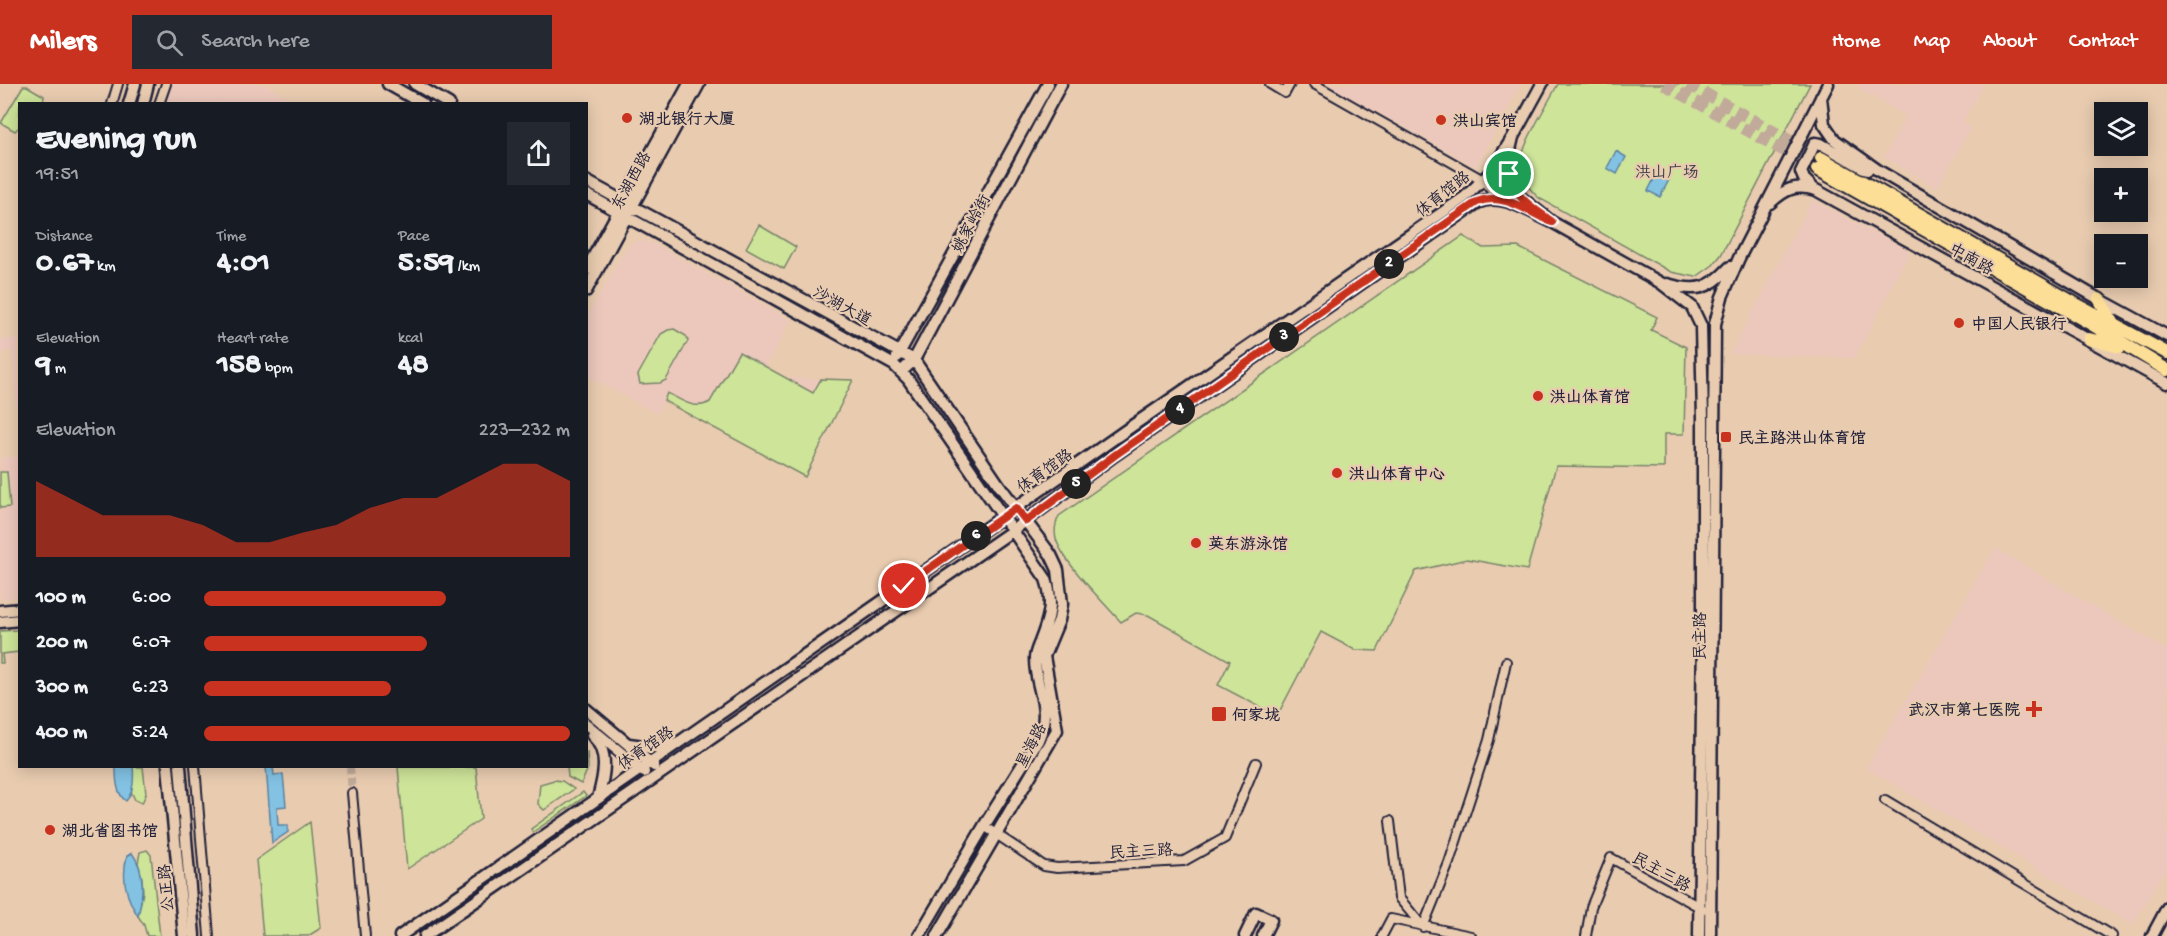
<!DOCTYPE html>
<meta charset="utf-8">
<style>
:root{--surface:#171b24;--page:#242831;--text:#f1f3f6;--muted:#9ea1a6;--accent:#c8321e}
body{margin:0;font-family:"Gochi Hand","LXGW WenKai TC",sans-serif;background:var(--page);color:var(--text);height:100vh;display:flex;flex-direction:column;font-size:22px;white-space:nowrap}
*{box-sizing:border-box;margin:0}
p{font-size:20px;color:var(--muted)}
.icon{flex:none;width:33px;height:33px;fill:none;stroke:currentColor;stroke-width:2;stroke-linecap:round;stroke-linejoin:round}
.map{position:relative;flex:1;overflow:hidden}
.panel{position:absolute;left:18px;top:18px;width:570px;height:666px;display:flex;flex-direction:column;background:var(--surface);border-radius:0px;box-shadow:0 3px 15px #0003}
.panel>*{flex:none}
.controls{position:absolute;left:2094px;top:18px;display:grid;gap:12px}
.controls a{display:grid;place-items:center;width:54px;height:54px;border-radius:0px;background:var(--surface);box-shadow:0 3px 15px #0003;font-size:30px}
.pin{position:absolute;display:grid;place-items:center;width:51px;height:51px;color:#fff;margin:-26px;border:3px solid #fff;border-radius:50%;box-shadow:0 2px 6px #0007}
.km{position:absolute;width:30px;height:30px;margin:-15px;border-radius:50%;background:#222;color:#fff;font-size:16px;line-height:30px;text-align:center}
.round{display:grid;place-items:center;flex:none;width:63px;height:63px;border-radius:0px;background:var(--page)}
.summary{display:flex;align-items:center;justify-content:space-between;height:102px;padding:0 18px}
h1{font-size:33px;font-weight:800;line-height:45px}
.figures{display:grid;grid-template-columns:repeat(3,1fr);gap:9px;height:102px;padding:6px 18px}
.figures div{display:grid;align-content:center}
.figures b{font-size:30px;font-weight:800}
.figures small{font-size:16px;font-weight:400}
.figures p{font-size:16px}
.chart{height:168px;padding:12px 18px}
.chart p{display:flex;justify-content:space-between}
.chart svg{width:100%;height:108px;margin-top:6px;fill:var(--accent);opacity:.7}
ul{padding:0 18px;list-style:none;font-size:20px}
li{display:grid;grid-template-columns:96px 72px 1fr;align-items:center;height:45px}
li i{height:15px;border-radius:8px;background:var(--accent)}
header{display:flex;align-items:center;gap:36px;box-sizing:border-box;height:84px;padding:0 30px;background:var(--accent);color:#fff}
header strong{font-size:28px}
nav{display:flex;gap:33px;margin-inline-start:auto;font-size:21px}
.search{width:420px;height:54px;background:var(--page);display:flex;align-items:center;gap:15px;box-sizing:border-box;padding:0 21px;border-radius:0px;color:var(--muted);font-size:22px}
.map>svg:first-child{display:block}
.built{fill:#ecc8bc}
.green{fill:#cee499;stroke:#78836a;stroke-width:1.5}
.water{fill:#83c2e3;stroke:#5c82a0;stroke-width:1.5}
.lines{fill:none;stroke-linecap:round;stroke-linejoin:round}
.street-tunnel{stroke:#c1aa99;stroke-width:8;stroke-dasharray:8 4;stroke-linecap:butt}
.primary-tunnel{stroke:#c1aa99;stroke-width:12;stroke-dasharray:12 6;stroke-linecap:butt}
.street-casing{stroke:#22223b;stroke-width:12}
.secondary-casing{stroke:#22223b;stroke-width:15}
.primary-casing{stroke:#22223b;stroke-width:16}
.street{stroke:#e9ccb0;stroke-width:8}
.secondary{stroke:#e9ccb0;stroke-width:10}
.primary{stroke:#fcde96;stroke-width:12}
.route-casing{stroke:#fff;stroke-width:12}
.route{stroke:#c8321e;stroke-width:8}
.poi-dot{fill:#c8321e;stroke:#e9ccb0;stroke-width:2}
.labels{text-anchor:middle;stroke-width:4.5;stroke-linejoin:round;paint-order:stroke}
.poi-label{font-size:16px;font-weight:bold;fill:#22223b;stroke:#e9ccb0;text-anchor:start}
.park-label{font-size:16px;fill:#3c3f49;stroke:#e9ccb0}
.street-label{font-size:16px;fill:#22223b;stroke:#e9ccb0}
</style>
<header>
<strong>Milers</strong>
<div class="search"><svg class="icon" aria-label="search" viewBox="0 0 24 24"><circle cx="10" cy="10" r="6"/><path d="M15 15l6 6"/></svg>Search here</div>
<nav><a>Home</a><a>Map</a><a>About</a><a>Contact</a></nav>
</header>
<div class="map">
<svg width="2167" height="852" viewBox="0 0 2167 852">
<rect width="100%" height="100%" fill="#e9ccb0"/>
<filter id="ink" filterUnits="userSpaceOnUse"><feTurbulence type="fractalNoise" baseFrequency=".0167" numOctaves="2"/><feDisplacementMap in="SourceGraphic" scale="12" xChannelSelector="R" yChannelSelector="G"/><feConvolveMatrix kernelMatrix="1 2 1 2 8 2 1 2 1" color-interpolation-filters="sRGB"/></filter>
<g filter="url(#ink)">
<!-- built -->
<path class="built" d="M171 0H263L298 19 164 20Z
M1326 0H1521L1476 83Z
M1860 0H1984L1963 38 1971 44 1937 104 1884 73 1906 32 1858 4Z
M1812 116 1910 167 1855 274 1730 270Z
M642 156 652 159 791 236 766 283 786 294 853 296 805 393 664 317 657 330 587 292V233L625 166 632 159Z
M0 255H19V513L0 515V374L19 372 13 267 0 268Z
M1995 464 2167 566V783L2133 841 1866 684Z"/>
<!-- green -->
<path class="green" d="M1558 0H1810L1721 171 1713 181 1696 193 1671 188 1539 114C1510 89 1522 66 1537 38 1544 25 1551 13 1558 0Z
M23 2H27L44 12 43 19 20 20 19 43 15 47 1 39Z
M759 141 796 163 784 185 746 164Z
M1463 152 1483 164 1518 163 1657 233 1651 246 1686 263 1684 350H1664V384L1556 382 1527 486 1467 475 1416 487 1377 567 1355 566 1321 548 1277 632 1218 601 1230 577 1148 531 1136 529 1121 538C1104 519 1063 478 1056 455 1054 447 1055 440 1059 432Z
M674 245 686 252 688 257 666 296 660 299 640 300 638 291 661 250 668 246Z
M739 268 813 309 821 295 853 296 805 393 664 317 667 309C682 316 695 327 710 318Z
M0 388H7L10 423 0 424Z
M19 546V568L2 570 3 579H0V547Z
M587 668 588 684 581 700 568 693 567 683 586 682Z
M133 683H143L146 710 142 719 135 716 131 707Z
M398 683H476L481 735 407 785Z
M554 696 562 697 574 705 544 726 538 720 540 700Z
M583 708 586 712 533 748 531 745Z
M310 738 321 844 308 852H263L256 776Z
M147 766 151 771 160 852H147L144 841 138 832 143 808 142 794 138 779 140 768Z"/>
<!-- water -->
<path class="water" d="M1616 67 1626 73 1617 90 1607 84Z
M1657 89 1669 96 1660 113 1648 107Z
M116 683H133C134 694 134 709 126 717 116 710 116 694 116 683Z
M266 683H273L274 691 283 690 286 722 277 723 278 741H288V748L272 759Z
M132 769C146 788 143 810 138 832 126 814 121 794 127 772Z"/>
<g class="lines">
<!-- street-tunnel -->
<path class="street-tunnel" d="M350 682 352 709"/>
<!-- primary-tunnel -->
<path class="primary-tunnel" d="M1664 0 1817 85
M1688 0 1821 74"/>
<defs>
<path id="street" d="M1270 0 1285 9 1290 0
M1314 0 1483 96 1497 114
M112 20 118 0
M159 20 166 0
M195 682 209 852
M352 709 365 852
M1885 716 2112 852
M1390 737 1399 814 1423 843 1449 779 1489 656 1506 578
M984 742 1044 782 1057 784 1184 777 1225 754 1256 679
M1382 852 1391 835 1471 852
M1586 852 1591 823 1611 774 1703 825"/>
<path id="secondary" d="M388 0 423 20
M415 0 449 20
M1542 0 1513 53 1509 70V90L1512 102 1518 111 1552 138 1661 199 1692 223 1701 242 1703 335V549L1699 852
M1821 13 1824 40 1835 56 1879 87 2099 215 2167 252
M129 20 135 0
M143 20 148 0
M586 97 914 276 999 401 1051 471 1058 486 1062 520 1059 536 1044 572 1057 646 937 852
M1814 105 1804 95 1801 88 1815 59 1821 60 1867 86
M586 110 894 281 908 295 1046 495C1054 519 1049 535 1040 558 1038 563 1035 569 1035 575 1035 607 1053 623 1038 656L984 742 919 852
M1770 119C1785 105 1795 100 1816 106L2167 299
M586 186 689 0
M1667 200C1696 208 1709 206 1730 183
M586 207 699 0
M897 273 1048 0
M901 288 914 276 1061 0
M0 527 20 525
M0 538 20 536
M586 625 654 682
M586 640 644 688
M592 651C610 668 604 692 598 714
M629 660 651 663 673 660
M168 682 184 852
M180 682 194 852
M400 852 904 502 1132 342 1465 113 1491 88 1513 53
M425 852 1012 447 1115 371 1477 119C1502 107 1529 128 1552 138
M1245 852 1256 829 1271 836 1263 852
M1710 852 1715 240 1722 213 1739 174 1828 0
M2152 852 2167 824"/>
<path id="primary" d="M1821 74 2074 219 2167 269
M1817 85 2093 241 2167 286
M2099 215 2113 238
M2089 255 2120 263"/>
</defs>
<!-- street casing -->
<use href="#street" class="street-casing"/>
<!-- secondary casing -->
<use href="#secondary" class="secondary-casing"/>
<!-- primary casing -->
<use href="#primary" class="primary-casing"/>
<!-- street -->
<use href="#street" class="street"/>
<!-- secondary -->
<use href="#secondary" class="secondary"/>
<!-- primary -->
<use href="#primary" class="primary"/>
</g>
</g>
<g class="lines" filter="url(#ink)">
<defs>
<path id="route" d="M904 502 1016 424 1026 437 1115 371 1477 118C1502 107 1529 128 1552 138 1534 124 1513 113 1509 90"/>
</defs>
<!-- route casing -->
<use href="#route" class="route-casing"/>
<!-- route -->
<use href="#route" class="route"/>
</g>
<!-- markers -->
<g class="poi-dot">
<circle cx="627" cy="34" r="6"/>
<circle cx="1441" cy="36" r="6"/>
<circle cx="1959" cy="239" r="6"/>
<circle cx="1538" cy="312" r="6"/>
<rect x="1720" y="347" width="12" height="12" rx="3"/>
<circle cx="1337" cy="389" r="6"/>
<circle cx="1196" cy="459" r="6"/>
<path d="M2031 616h6v6h6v6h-6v6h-6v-6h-6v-6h6z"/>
<rect x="1211" y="622" width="16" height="16" rx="3"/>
<circle cx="50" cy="746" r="6"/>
</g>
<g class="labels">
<!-- poi labels -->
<g class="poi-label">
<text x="639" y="40">湖北银行大厦</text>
<text x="1453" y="42">洪山宾馆</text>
<text x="1971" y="245">中国人民银行</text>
<text x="1550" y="318">洪山体育馆</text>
<text x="1738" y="359">民主路洪山体育馆</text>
<text x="1349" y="395">洪山体育中心</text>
<text x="1208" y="465">英东游泳馆</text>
<text x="2020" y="631" text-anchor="end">武汉市第七医院</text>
<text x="1232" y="636">何家垅</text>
<text x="62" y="752">湖北省图书馆</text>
</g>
<!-- park labels -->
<g class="park-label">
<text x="1667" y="93">洪山广场</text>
</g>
<!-- street labels -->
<g class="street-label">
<text transform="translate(630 96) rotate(-61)" y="6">东湖西路</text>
<text transform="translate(1442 109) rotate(-38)" y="6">体育馆路</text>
<text transform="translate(970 139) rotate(-62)" y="6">姚家岭街</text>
<text transform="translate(1972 174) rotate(29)" y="6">中南路</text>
<text transform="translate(843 221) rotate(29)" y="6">沙湖大道</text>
<text transform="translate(1044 386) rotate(-35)" y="6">体育馆路</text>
<text transform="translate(1699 552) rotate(-90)" y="6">民主路</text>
<text transform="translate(1030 661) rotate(-63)" y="6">星海路</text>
<text transform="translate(645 663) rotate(-34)" y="6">体育馆路</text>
<text transform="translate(1141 766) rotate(-3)" y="6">民主三路</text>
<text transform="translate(1662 787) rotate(29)" y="6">民主三路</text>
<text transform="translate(165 804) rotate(-95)" y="6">公正路</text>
</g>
</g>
</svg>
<div class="controls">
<a><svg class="icon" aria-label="layers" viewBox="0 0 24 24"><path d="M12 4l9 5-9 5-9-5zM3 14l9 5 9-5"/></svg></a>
<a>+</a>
<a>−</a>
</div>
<div class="pin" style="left:1509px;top:90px;background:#1e9e55"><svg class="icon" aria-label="arrive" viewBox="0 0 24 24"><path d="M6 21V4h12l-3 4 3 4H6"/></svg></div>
<div class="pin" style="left:904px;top:502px;background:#d93025"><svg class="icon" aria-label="check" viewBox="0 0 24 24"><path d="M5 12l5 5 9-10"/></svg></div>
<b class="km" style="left:1389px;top:180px">2</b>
<b class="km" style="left:1284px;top:253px">3</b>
<b class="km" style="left:1180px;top:326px">4</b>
<b class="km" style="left:1076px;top:400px">5</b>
<b class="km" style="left:976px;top:452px">6</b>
<section class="panel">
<div class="summary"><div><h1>Evening run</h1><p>19:51</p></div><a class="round"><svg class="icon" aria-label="share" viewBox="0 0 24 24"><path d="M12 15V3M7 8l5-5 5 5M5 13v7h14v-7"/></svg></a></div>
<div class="figures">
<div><p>Distance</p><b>0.67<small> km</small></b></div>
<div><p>Time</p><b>4:01</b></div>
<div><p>Pace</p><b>5:59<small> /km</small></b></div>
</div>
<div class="figures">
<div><p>Elevation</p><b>9<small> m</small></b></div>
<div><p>Heart rate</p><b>158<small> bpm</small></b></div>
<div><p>kcal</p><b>48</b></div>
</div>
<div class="chart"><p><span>Elevation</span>223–232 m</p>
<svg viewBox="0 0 160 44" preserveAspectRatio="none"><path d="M0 44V13L10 20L20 27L30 27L40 27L50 31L60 38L70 38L80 34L90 31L100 24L110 20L120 20L130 13L140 6L150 6L160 13V44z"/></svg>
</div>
<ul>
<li><b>100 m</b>6:00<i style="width:66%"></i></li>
<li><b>200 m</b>6:07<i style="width:61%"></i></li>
<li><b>300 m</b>6:23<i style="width:51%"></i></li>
<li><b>400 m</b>5:24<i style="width:100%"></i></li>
</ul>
</section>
</div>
